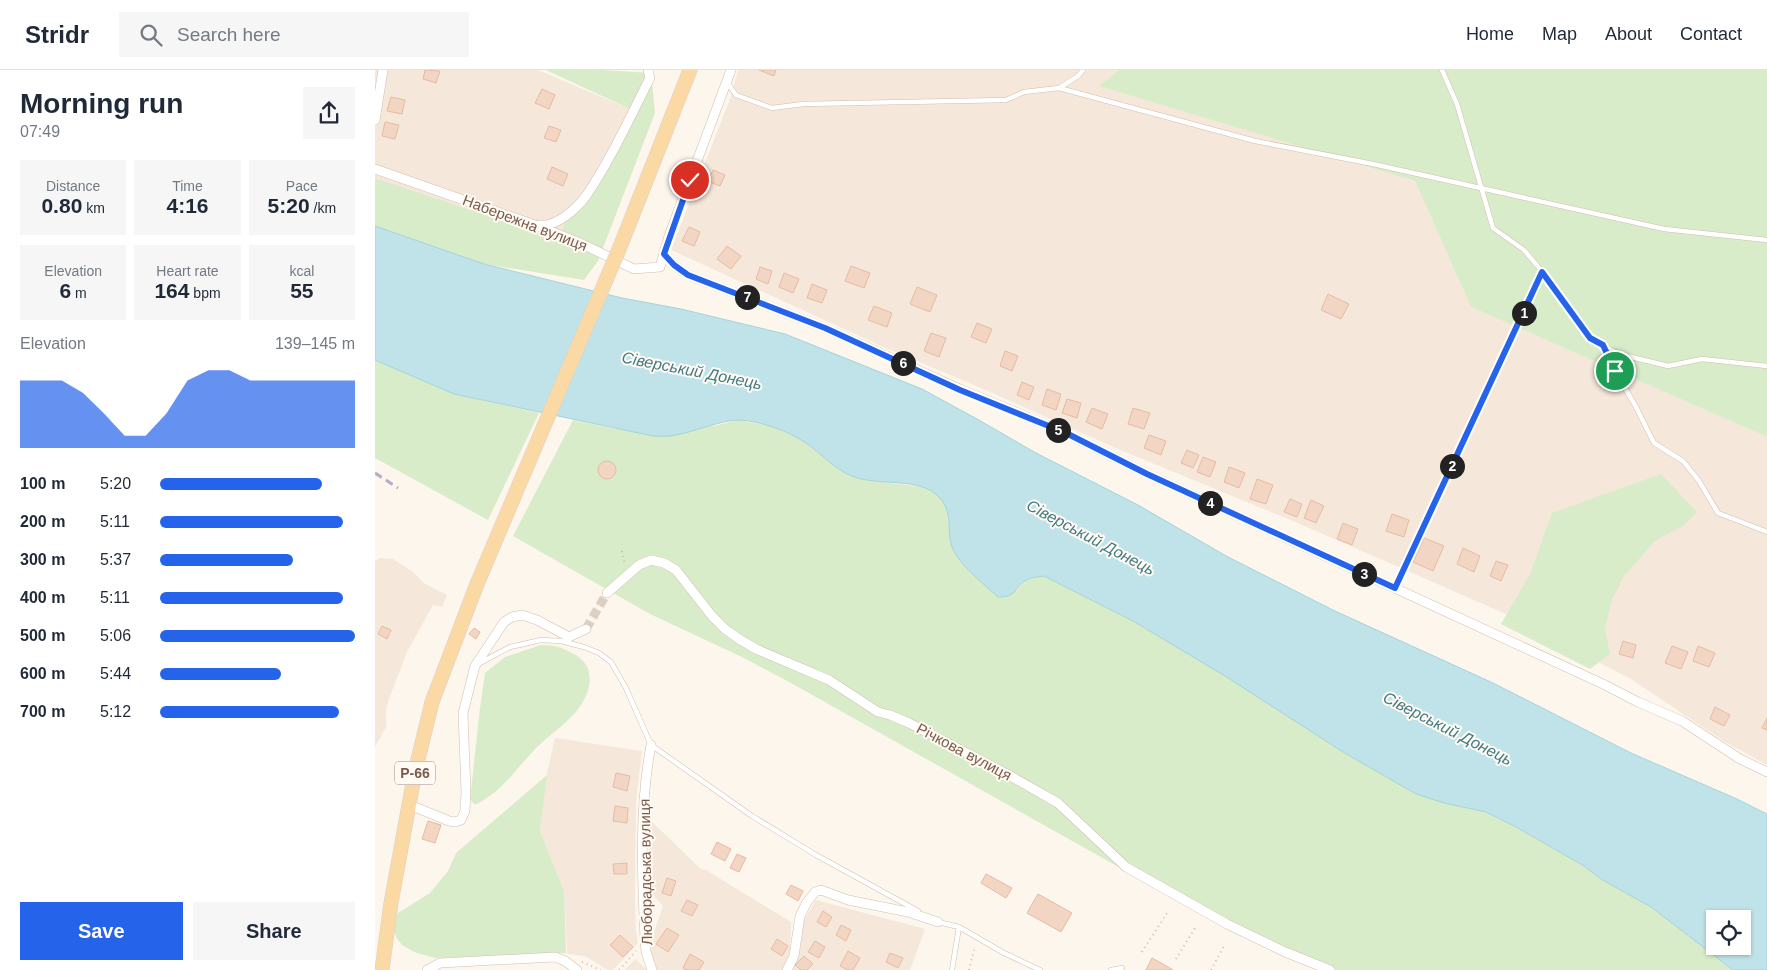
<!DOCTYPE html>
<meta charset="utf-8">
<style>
:root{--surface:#fff;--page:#f6f6f7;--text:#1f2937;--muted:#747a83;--line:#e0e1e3;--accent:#2563eb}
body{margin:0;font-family:Arial,sans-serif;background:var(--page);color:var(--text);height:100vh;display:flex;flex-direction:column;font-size:19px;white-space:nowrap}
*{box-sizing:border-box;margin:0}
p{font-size:16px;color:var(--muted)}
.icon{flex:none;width:28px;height:28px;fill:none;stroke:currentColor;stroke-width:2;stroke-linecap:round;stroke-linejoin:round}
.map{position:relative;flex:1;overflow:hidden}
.panel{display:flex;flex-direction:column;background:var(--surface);width:375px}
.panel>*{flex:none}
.buttons{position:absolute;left:1331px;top:840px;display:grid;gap:10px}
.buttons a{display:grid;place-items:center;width:45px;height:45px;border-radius:0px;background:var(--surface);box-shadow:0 1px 4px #0004;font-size:25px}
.pin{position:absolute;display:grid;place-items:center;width:42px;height:42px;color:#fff;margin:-21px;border:2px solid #fff;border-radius:50%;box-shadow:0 1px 5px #0007}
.km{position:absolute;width:25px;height:25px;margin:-12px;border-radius:50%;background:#222;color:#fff;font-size:14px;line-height:25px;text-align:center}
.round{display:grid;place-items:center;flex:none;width:52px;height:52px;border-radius:0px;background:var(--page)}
.head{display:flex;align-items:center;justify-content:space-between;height:85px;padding:0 20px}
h1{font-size:28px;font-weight:700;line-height:38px}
.figures{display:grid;grid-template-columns:repeat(3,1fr);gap:8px;height:85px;padding:5px 20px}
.figures div{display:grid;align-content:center;border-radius:0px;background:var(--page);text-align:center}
.figures b{font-size:21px;font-weight:700}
.figures small{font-size:14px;font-weight:400}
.figures p{font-size:14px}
.chart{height:140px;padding:10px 20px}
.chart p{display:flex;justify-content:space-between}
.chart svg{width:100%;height:90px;margin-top:5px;fill:var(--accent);opacity:.7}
.button{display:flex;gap:10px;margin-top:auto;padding:10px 20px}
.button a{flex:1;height:58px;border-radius:0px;background:var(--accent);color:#fff;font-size:20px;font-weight:700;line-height:58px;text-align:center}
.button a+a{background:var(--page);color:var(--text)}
ul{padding:0 20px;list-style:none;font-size:16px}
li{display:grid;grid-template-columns:80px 60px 1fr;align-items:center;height:38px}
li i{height:12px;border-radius:6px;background:var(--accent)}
header{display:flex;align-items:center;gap:30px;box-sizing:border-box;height:70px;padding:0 25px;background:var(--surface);border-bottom:1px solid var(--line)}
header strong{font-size:24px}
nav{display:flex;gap:28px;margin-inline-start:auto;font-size:18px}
.search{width:350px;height:45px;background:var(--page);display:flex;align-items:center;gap:12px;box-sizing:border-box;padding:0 18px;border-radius:0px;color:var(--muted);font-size:19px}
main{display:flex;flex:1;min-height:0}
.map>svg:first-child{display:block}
.residential{fill:#f5e8da}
.green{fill:#d8ecc9}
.water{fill:#bfe3e8;stroke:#a5d3da;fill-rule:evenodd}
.building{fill:#f3d5c3;stroke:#e6bba3}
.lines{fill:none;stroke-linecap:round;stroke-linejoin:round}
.street-tunnel{stroke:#dcd0c4;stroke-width:9;stroke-dasharray:9 4.5;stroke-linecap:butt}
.lane-casing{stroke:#d1beb0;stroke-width:5.5}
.street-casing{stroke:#d1beb0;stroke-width:10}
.primary-casing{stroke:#dad1cd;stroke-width:15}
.path{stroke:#d9b8a5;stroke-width:2;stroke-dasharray:1 4;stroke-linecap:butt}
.lane{stroke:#fff;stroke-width:4.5}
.street{stroke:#fff;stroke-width:9}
.primary{stroke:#fbd9a5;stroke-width:14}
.rail{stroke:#b9a8c9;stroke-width:3;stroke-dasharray:8 5;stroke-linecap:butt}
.primary-bridge-casing{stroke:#dad1cd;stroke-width:15;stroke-linecap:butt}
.primary-bridge{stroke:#fbd9a5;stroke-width:14}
.route-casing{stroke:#fff;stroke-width:10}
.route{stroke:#2563eb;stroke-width:6}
.labels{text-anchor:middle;stroke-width:4;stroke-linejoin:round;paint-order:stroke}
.shield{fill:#fffaf3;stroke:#a28b7f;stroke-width:1}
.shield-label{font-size:14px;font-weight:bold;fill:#7a5c4d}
.street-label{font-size:15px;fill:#7a5c4d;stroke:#fffaf3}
.water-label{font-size:16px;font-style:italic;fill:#437c86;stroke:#fffaf3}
</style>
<header>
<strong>Stridr</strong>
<div class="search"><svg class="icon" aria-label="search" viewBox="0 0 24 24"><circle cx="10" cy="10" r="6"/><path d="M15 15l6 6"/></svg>Search here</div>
<nav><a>Home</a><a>Map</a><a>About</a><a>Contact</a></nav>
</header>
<main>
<section class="panel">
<div class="head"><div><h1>Morning run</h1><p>07:49</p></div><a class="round"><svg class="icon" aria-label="share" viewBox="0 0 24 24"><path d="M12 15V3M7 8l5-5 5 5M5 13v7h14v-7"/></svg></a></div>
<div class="figures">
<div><p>Distance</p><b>0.80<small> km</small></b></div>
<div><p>Time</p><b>4:16</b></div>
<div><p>Pace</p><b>5:20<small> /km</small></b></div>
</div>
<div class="figures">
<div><p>Elevation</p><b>6<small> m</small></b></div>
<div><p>Heart rate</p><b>164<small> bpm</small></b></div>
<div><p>kcal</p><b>55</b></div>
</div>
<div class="chart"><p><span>Elevation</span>139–145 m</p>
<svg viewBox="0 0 160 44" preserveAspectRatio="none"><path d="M0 44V11L10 11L20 11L30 17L40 27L50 38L60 38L70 27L80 11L90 6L100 6L110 11L120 11L130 11L140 11L150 11L160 11V44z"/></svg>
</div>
<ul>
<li><b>100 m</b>5:20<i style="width:83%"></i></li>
<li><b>200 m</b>5:11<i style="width:94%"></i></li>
<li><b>300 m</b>5:37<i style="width:68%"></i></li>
<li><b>400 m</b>5:11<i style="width:94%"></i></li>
<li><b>500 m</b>5:06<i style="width:100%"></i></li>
<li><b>600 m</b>5:44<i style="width:62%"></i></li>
<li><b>700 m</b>5:12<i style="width:92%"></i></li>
</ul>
<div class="button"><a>Save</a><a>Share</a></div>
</section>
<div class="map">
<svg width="1392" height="900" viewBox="0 0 1392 900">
<rect width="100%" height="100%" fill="#fdf6ec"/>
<!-- residential -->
<path class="residential" d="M0 0H163L255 39 218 120 190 151 184 171 0 108Z
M363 0H744L725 16 1040 111 1096 237 1392 367V695L1350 672 1256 609 1131 544 925 454 743 379 599 315 513 279 296 180 355 29Z
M5 488 18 489 37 501 49 513 72 525 67 537 58 535 32 582 14 629 11 639V657L0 677V491Z
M180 668 267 681 261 732 260 831 261 861 263 873 238 900H233L210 886 192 884 189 821 165 761 169 716Z
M272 747 326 799 331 800 416 852 415 882 407 900H282L276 882V871L288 836 278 825Z
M441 830 550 859 535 900H415L429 850Z
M260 889 272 900H250Z"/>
<!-- green -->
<path class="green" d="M171 0H227L276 3 280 43 223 191 209 210 109 194 0 156V108L184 170 190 151 218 120 255 39Z
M744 0H1392V367L1096 237 1040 111 724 16Z
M0 290 79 324 164 343 113 450 0 388Z
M198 350 241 359 339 356 363 350 396 356 431 372 463 399 479 407 498 411 550 417 562 425 571 435 578 478 584 488 641 521C649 510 656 507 669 506L758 551 1069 733 1111 742 1143 758 1209 796 1226 809 1276 837 1358 900H945L813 836 416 613 367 587 275 544 138 466Z
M1286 404 1322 442 1308 456 1281 470 1249 506 1237 530 1230 559 1235 584 1215 599 1126 554 1155 504 1177 443Z
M166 575C180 575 190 578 202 586 224 600 214 629 198 645 187 657 173 666 161 678 139 701 129 720 100 735L95 729 105 638 110 603 130 587Z
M172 705 165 761 189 821 191 883 60 888 39 882 27 875 21 867 17 856 23 843 55 823 73 801 81 783Z"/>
<!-- water -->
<path class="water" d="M0 156 109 194 247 228 306 239 410 264 547 319 602 349 661 383 763 435 853 487 960 541 1118 613 1256 683 1362 729 1392 744V900H1358L1276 837 1226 809 1209 796 1143 758 1111 742 1069 733 1041 724 968 682 850 606 758 551 669 506C662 507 656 507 650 511 638 519 642 527 623 527 609 514 584 495 577 477 571 459 579 443 564 427 544 406 503 417 477 406 459 399 447 384 431 373 413 361 386 351 364 350 347 350 318 362 301 365 294 367 286 366 278 366L79 324 0 290ZM1340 849H1368V876H1340Z"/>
<!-- building -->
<path class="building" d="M50 0 65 1 61 13 48 9Z
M384 0H401L399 6Z
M167 19 180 25 174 39 160 33Z
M16 27 30 30 27 44 12 41Z
M10 52 24 55 20 69 7 66Z
M174 56 186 60 181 72 169 68Z
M177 97 193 104 188 116 172 109Z
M338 100 350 105 345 116 333 111Z
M314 157 325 162 319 176 307 171Z
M352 176 366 186 356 199 342 189Z
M476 196 495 203 489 218 470 211Z
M385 197 397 201 393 214 381 209Z
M409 203 424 209 418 223 404 217Z
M437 214 452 220 447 233 432 228Z
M542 217 562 225 555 242 535 234Z
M953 224 974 234 966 249 946 240Z
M499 236 517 243 512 257 493 250Z
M602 253 617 259 611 273 596 267Z
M556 263 571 268 564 287 549 281Z
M630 281 643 286 637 301 625 296Z
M647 312 659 317 654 330 642 325Z
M672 319 686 324 681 340 667 335Z
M692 329 706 333 702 348 687 343Z
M717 338 733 344 727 359 711 352Z
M758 338 775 343 769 359 753 354Z
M774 365 791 371 786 385 769 378Z
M812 380 824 385 818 398 806 393Z
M828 387 841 392 835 407 822 402Z
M223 400a9 9 0 1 1 18 0a9 9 0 1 1-18 0Z
M854 397 870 403 864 418 849 412Z
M882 409 898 415 891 434 875 429Z
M915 429 927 434 922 447 909 442Z
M936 430 949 436 941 453 929 448Z
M1017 444 1034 450 1029 467 1011 461Z
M968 453 983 459 977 475 962 469Z
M1049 468 1069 476 1058 501 1038 492Z
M1088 478 1105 486 1099 502 1082 494Z
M1121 491 1133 495 1126 511 1115 506Z
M7 556 16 560 12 569 3 564Z
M99 558 105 562 101 569 94 564Z
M1248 571 1261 575 1258 588 1244 584Z
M1297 576 1313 582 1306 599 1290 593Z
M1323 576 1340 583 1334 597 1318 591Z
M1340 637 1355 645 1349 656 1335 649Z
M1392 648V660L1387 658Z
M241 703 255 706 252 721 238 717Z
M240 736 253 738 252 753 238 751Z
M53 751 66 755 60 773 47 769Z
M342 772 356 779 350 791 336 784Z
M362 784 371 788 364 802 355 798Z
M252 793V804H239L238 794Z
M611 804 637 818 631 828 606 813Z
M292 808 301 811 296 826 287 823Z
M416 815 428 821 423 831 411 824Z
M663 824 697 843 686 862 652 843Z
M312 830 323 835 317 846 306 841Z
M448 841 457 847 451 857 442 852Z
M466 855 476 860 471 871 461 865Z
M292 858 304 865 293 882 281 874Z
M245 865 258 877 248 887 235 875Z
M402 869 413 876 407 886 396 879Z
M440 871 450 877 444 888 433 882Z
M473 881 485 888 478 900H473L465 896Z
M515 883 528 888 523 898 511 892Z
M315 884 329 892 324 900H311L308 898Z
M429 886 438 894 432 900H426L420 895Z
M777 888 793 897 798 900H771Z"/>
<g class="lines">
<!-- street-tunnel -->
<path class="street-tunnel" d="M211 559 232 523"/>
<defs>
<path id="lane" d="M708 0 703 6 684 18 880 71 998 94 1289 159 1392 170
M1067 0 1082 34 1118 158 1149 180 1171 206 1215 269 1244 284 1293 296 1327 289 1392 296
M352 12 361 25 397 38 428 34 631 30 649 22 684 18
M1228 277 1240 301 1261 337 1279 373 1308 391 1324 411 1343 443 1392 462
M1019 518 1167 202
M103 594 135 577 166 570 186 571 209 577 224 583 236 592 251 618 276 675 377 746 441 785 543 841
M563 852 584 857 629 883 665 900
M577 900 584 857
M736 900 747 898"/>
<path id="street" d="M0 50 8 0
M0 99 157 154 205 173 259 199 285 197 294 166 356 0
M164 155C181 158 202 138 211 126 236 89 255 47 275 8L273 0
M289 184 299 195 313 205 450 258 585 319 691 363 772 404 1228 614 1263 632 1307 651 1365 689 1392 702
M232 523 264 495 276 490 289 493 301 500 337 546 350 559 364 569 381 579 454 610 503 642 515 645 534 653 632 704 683 733 751 797 852 854 910 882 955 900
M276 675C264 739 267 804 270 869L271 882 277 900
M35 735 74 751 80 752 86 750 90 741 91 722 88 643 100 596 129 552 137 547 147 545 162 550 194 567 211 559
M52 900 65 893 180 887 190 891 202 900
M412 900 419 886 425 846 432 832 440 822 446 820 473 830 533 842 563 852"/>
<path id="primary" d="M245 177 315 0
M7 900 16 833 40 702 57 632 102 514"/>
</defs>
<!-- lane casing -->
<use href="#lane" class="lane-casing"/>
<!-- street casing -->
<use href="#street" class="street-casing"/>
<!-- primary casing -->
<use href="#primary" class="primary-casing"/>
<!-- path -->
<path class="path" d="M247 481 250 495
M767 882 792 843
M801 889 820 858
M207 892 226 900
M244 900 261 881
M594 900 600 876
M836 900 850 874"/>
<!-- lane -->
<use href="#lane" class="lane"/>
<!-- street -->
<use href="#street" class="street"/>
<!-- primary -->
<use href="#primary" class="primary"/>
<!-- rail -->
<path class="rail" d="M0 403 23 418"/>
<defs>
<path id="primary-bridge" d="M102 514 245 177"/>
</defs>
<!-- primary-bridge casing -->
<use href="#primary-bridge" class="primary-bridge-casing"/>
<!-- primary-bridge -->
<use href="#primary-bridge" class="primary-bridge"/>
</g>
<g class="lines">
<defs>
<path id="route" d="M315 110 289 184 299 195 313 205 450 258 585 320 691 363 772 404 1020 518 1167 202 1215 268 1228 275 1240 301"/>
</defs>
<!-- route casing -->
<use href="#route" class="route-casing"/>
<!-- route -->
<use href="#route" class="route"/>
</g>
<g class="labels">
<!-- shield labels -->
<rect class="shield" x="20" y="691.5" width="40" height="23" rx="4"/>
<g class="shield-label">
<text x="40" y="708">Р-66</text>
</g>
<!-- street labels -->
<g class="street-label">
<text transform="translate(150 153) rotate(21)" y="5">Набережна вулиця</text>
<text transform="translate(589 682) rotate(28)" y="5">Річкова вулиця</text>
<text transform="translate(271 802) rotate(-91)" y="5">Люборадська вулиця</text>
</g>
<!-- water labels -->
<g class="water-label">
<text transform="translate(317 300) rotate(11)" y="6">Сіверський Донець</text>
<text transform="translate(716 467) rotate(28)" y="6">Сіверський Донець</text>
<text transform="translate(1073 658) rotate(27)" y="6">Сіверський Донець</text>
</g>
</g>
</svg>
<div class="buttons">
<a><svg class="icon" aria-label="locate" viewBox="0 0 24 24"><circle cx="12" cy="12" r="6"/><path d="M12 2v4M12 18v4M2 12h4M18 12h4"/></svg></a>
</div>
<div class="pin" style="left:1240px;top:301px;background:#1e9e55"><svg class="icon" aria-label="arrive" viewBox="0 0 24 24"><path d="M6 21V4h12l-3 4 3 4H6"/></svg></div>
<div class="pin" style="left:315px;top:110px;background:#d93025"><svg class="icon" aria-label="check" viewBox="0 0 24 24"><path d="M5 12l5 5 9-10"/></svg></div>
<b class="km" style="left:1149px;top:243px">1</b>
<b class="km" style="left:1077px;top:396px">2</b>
<b class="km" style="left:989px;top:504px">3</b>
<b class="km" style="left:835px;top:433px">4</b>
<b class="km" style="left:683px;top:360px">5</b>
<b class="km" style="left:528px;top:293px">6</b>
<b class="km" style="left:372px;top:227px">7</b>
</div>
</main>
